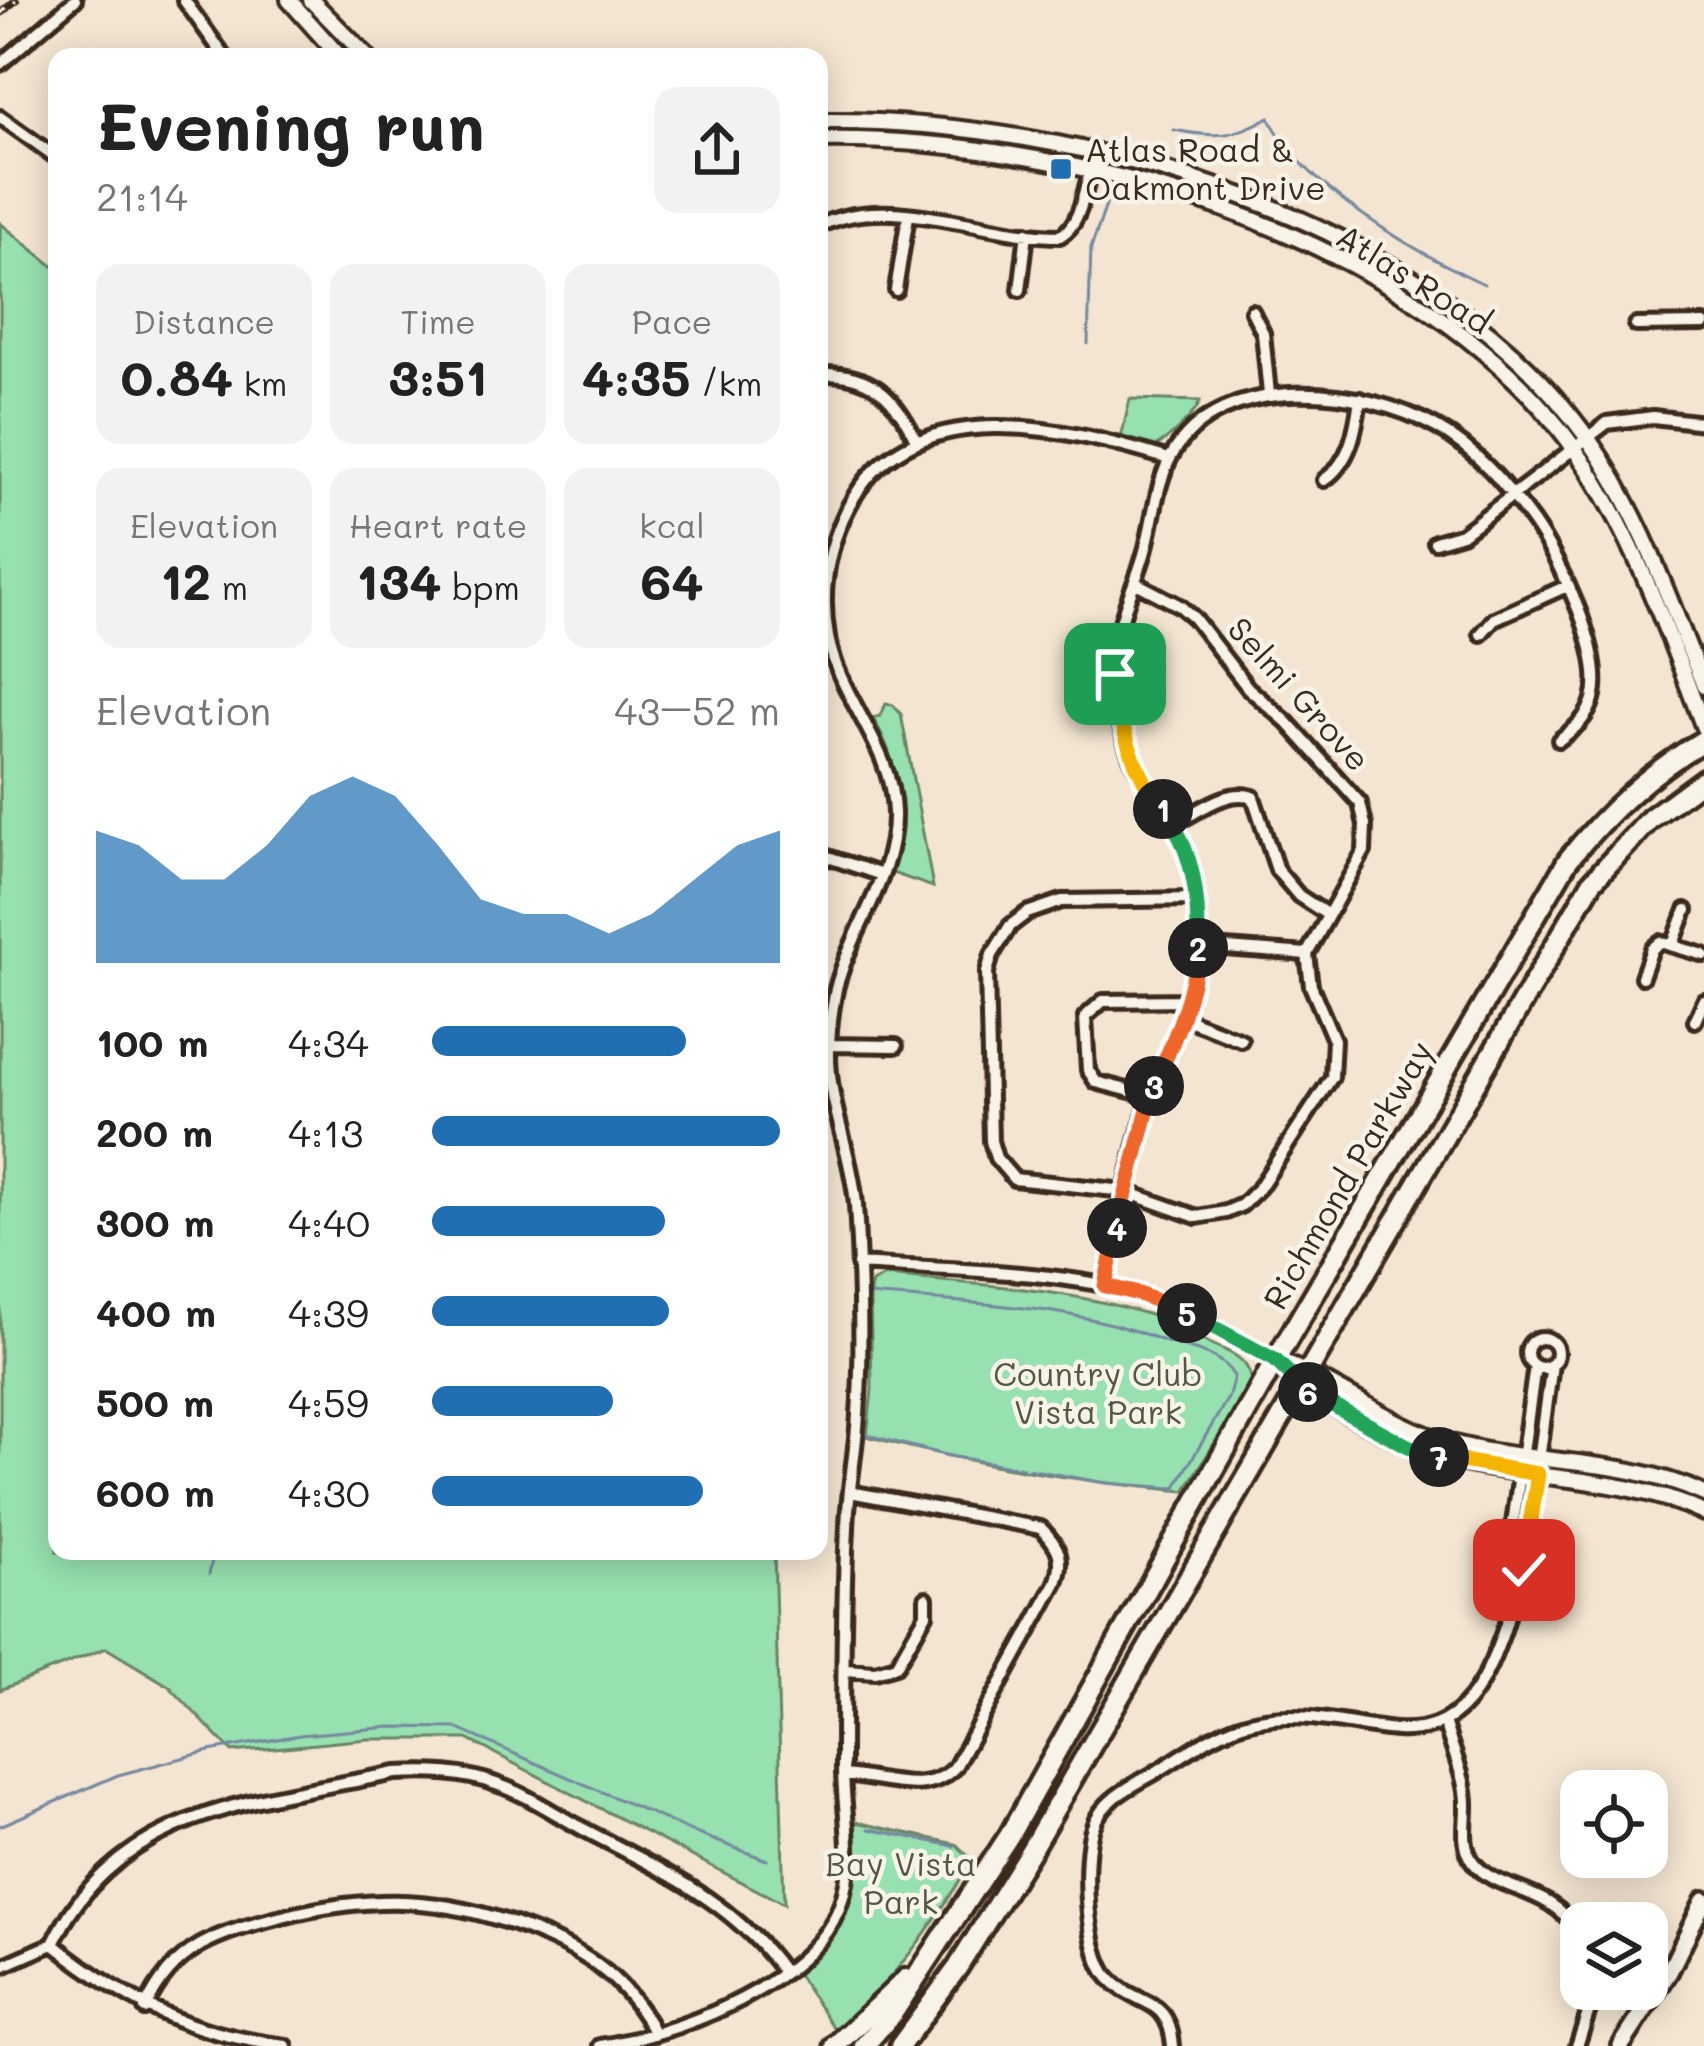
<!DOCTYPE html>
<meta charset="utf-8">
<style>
:root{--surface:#fff;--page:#f2f2f2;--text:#222;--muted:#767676;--accent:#1f6fb2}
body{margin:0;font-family:Mali,sans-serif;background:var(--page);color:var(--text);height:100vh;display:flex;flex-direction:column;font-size:45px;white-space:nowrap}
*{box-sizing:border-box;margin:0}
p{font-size:39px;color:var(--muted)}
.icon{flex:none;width:66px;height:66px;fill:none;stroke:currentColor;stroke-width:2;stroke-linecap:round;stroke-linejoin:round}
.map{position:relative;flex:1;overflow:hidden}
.sheet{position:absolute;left:48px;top:48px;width:780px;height:1512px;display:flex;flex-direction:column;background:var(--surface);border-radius:24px;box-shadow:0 6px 30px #0003}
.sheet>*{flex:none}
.fabs{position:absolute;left:1560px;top:1770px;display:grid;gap:24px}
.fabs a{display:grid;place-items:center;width:108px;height:108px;border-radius:24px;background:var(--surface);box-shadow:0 6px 30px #0003;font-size:60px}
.pin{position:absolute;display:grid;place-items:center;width:102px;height:102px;color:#fff;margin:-51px;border-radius:24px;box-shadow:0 6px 18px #0006}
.km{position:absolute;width:60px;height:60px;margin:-30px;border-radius:50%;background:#222;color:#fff;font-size:33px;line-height:60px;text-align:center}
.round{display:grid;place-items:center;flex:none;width:126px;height:126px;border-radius:24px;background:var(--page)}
.headline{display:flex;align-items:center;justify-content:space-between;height:204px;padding:0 48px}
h1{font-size:66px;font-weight:700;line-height:90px}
.metrics{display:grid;grid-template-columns:repeat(3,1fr);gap:18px;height:204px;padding:12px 48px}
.metrics div{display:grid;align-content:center;border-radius:24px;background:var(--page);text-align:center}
.metrics b{font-size:51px;font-weight:700}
.metrics small{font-size:33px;font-weight:400}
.metrics p{font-size:33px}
.chart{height:336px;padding:24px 48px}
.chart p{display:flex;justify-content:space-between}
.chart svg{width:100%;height:216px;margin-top:12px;fill:var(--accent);opacity:.7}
ul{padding:0 48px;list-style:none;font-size:39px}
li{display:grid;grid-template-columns:192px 144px 1fr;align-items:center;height:90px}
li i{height:30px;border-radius:15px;background:var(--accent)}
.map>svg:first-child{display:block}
.green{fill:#97e0af;stroke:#698566;stroke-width:3}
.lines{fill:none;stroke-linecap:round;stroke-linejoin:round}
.stream{stroke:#75889f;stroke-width:3}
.street-casing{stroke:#3b2a1e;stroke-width:20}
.secondary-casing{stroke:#3b2a1e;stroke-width:22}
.primary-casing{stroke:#3b2a1e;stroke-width:24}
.highway-casing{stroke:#3b2a1e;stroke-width:27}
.street{stroke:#f7f3e8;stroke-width:10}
.secondary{stroke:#f7f3e8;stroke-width:14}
.primary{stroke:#f7f3e8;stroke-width:15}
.highway{stroke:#f7f3e8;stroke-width:18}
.rail-casing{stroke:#3b2a1e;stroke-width:8}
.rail{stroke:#f7f3e8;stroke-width:3;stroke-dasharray:9;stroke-linecap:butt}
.split-1-casing{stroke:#fff;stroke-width:24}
.split-2-casing{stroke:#fff;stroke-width:24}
.split-3-casing{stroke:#fff;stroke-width:24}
.split-4-casing{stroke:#fff;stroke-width:24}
.split-5-casing{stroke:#fff;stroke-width:24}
.split-6-casing{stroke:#fff;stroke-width:24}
.split-7-casing{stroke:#fff;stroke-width:24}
.split-8-casing{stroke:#fff;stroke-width:24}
.split-9-casing{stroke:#fff;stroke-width:24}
.split-1{stroke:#f5b400;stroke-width:15}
.split-2{stroke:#22a559;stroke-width:15}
.split-3{stroke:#f0652b;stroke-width:15}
.split-4{stroke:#f0652b;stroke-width:15}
.split-5{stroke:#f0652b;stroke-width:15}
.split-6{stroke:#22a559;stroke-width:15}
.split-7{stroke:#22a559;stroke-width:15}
.split-8{stroke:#f5b400;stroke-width:15}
.split-9{stroke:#f5b400;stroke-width:15}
.poi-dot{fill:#1f6fb2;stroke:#f7f3e8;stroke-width:4.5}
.labels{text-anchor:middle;stroke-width:9;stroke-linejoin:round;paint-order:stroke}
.poi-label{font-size:33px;fill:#3b2a1e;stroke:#f7f3e8;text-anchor:start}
.street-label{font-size:33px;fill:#3b2a1e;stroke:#f7f3e8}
.park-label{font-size:33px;fill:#525842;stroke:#f7f3e8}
</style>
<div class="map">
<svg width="1704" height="2046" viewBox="0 0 1704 2046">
<rect width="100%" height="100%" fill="#f3e5d1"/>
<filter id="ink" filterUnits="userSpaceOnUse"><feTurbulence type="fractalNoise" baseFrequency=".00833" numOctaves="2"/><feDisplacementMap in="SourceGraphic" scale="24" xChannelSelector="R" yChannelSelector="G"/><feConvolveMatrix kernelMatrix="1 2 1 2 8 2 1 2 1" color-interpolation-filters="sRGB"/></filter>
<g filter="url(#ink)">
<!-- green -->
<path class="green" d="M0 223 57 269V1551H774L784 1904 467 1739H368L232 1752 169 1686 106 1648 0 1690Z
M1130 399 1200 401C1198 411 1163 447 1151 447 1142 446 1130 440 1121 438Z
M886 704 893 705 901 714 933 887 892 873 885 865 896 857C905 808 898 760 873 718L880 716Z
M885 1276C972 1284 1066 1288 1150 1315 1170 1322 1190 1333 1209 1343 1229 1352 1251 1358 1251 1384L1185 1491C1077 1482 971 1464 867 1436L872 1389 870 1291 872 1283Z
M852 1821 956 1844 972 1860C934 1924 894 1982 836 2031L796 1973C846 1926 860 1890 852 1821Z"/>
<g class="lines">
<!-- stream -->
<path class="stream" d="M1174 130C1215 138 1233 138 1269 117 1300 186 1417 253 1484 284
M1088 344 1091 248 1111 191
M867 1295C966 1303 1069 1304 1161 1340 1187 1350 1218 1350 1234 1376L1229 1396 1174 1490
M868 1435 949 1456 1023 1468
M1028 1469 1105 1483 1175 1488
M209 1574 214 1551
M0 1826 118 1775 209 1751 300 1735 391 1727 456 1728 698 1834 767 1860
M869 1829 954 1846"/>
<defs>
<path id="street" d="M184 0 225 57
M0 64 75 0
M0 117 57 158
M819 226C889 191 984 236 1060 236 1085 223 1085 176 1097 151
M896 290 908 216
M1020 290 1027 233
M1252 311 1263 333 1269 394
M1636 325 1704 324
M819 374C871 372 895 396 916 440
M1324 480C1351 462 1356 428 1360 399
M1435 542 1462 534 1607 423 1653 417 1704 423
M1136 583 1180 606 1194 618 1248 688 1287 722 1360 803 1365 825 1364 851 1307 954 1311 986 1334 1040 1332 1077 1260 1187 1242 1205 1226 1212 1197 1217 1124 1191 1014 1179 996 1158 991 1141 987 972 992 955 1010 926 1027 913 1062 901 1197 899
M1481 634 1494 619 1567 586
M1174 824C1198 812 1227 788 1253 797L1277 870 1299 896 1328 915
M819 854 882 875
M1673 944 1686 910
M1198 946 1307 954
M1642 977 1652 949 1660 942 1704 955
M1184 1018 1241 1040
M1695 1021 1704 1001
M829 1045 896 1046
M1150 1096 1096 1082 1088 1070 1085 1017 1103 1001 1189 1000
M858 1264C943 1270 1063 1270 1143 1295 1189 1310 1232 1337 1275 1361
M1105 1286C1118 1224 1129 1161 1149 1100 1166 1047 1196 1003 1198 946 1200 905 1196 858 1173 823 1160 802 1144 785 1133 762 1114 719 1109 665 1122 619 1128 596 1139 574 1145 551 1154 519 1156 483 1172 455 1221 370 1364 386 1436 427 1476 449 1506 485 1533 522 1559 559 1606 654 1593 699 1588 718 1574 729 1559 740
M1527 1353a15 15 0 1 1 30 0a15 15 0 1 1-30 0Z
M1514 1582 1524 1571 1552 1364
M845 1670 875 1672 896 1666 926 1614V1598
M1445 1724C1452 1750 1467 1780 1466 1807 1466 1826 1461 1845 1473 1862 1499 1895 1548 1883 1581 1935
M843 1775C880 1777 927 1798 955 1767L1056 1583C1065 1559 1059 1546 1041 1528L850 1492
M53 1944C120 1805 262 1801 396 1773 431 1771 463 1772 496 1784 527 1794 556 1815 585 1830 659 1869 735 1902 784 1973
M53 1944C129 2004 189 2034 286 2046
M0 1967 53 1944
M145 2009C173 1945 220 1933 282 1917 375 1894 444 1896 533 1931 588 1953 628 1981 655 2034
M600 2046C674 2035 794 1990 833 1921 860 1872 843 1821 843 1768 843 1688 843 1608 847 1528 848 1490 856 1452 858 1414 863 1345 860 1273 856 1205 852 1153 828 1105 829 1051 829 1031 832 1009 836 989 851 929 896 876 894 812 892 746 840 700 828 637 820 591 827 548 849 506 910 389 1067 428 1169 459
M1173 2046C1169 1994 1135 2007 1109 1978 1086 1953 1082 1859 1093 1827 1101 1801 1131 1786 1153 1774 1183 1756 1216 1730 1250 1722 1358 1695 1442 1795 1498 1646 1508 1621 1518 1592 1507 1567L1535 1366
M1577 2046 1596 1989"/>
<path id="secondary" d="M289 0 340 57
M311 0 367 57
M819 121C1079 118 1432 218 1589 440 1641 514 1670 602 1704 686
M819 140C1065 136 1398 229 1558 427 1626 511 1666 629 1704 728
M1275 1361C1297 1385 1320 1399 1349 1415 1382 1433 1414 1451 1451 1460 1536 1481 1623 1475 1704 1513
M1280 1362C1339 1382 1387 1425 1448 1442 1533 1466 1623 1456 1704 1494"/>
<path id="primary" d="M1621 2046 1669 1972 1704 1900"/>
<path id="highway" d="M835 2046 906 1979
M864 2046 893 2013 1009 1836 1275 1361 1568 860C1608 811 1649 773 1704 740
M900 2046 958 1967 1032 1848 1592 882 1651 818 1704 779"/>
</defs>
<!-- street casing -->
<use href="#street" class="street-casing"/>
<!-- secondary casing -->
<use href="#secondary" class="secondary-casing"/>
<!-- primary casing -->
<use href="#primary" class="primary-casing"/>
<!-- highway casing -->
<use href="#highway" class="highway-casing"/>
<!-- street -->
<use href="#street" class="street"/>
<!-- secondary -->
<use href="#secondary" class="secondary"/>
<!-- primary -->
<use href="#primary" class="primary"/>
<!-- highway -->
<use href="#highway" class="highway"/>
<defs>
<path id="rail" d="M0 14 16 0"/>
</defs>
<!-- rail casing -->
<use href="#rail" class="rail-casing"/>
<!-- rail -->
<use href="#rail" class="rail"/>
</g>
</g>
<g class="lines" filter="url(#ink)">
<defs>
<path id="split-1" d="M1115 674C1119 725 1132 769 1163 809"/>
<path id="split-2" d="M1163 809C1194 850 1199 898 1198 948"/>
<path id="split-3" d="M1154 1086C1174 1040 1193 998 1198 948"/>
<path id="split-4" d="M1117 1228 1154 1086"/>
<path id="split-5" d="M1117 1228 1105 1286 1139 1294 1187 1313"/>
<path id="split-6" d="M1187 1313 1275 1360 1308 1392"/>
<path id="split-7" d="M1308 1392 1408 1446 1439 1457"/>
<path id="split-8" d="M1439 1457 1538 1474 1531 1519"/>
<path id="split-9" d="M1524 1570 1531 1519"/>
</defs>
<!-- split-1 casing -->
<use href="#split-1" class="split-1-casing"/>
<!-- split-2 casing -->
<use href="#split-2" class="split-2-casing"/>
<!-- split-3 casing -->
<use href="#split-3" class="split-3-casing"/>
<!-- split-4 casing -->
<use href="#split-4" class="split-4-casing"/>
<!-- split-5 casing -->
<use href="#split-5" class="split-5-casing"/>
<!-- split-6 casing -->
<use href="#split-6" class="split-6-casing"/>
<!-- split-7 casing -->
<use href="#split-7" class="split-7-casing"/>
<!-- split-8 casing -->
<use href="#split-8" class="split-8-casing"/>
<!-- split-9 casing -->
<use href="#split-9" class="split-9-casing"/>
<!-- split-1 -->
<use href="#split-1" class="split-1"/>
<!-- split-2 -->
<use href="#split-2" class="split-2"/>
<!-- split-3 -->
<use href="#split-3" class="split-3"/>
<!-- split-4 -->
<use href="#split-4" class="split-4"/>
<!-- split-5 -->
<use href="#split-5" class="split-5"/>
<!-- split-6 -->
<use href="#split-6" class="split-6"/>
<!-- split-7 -->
<use href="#split-7" class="split-7"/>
<!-- split-8 -->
<use href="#split-8" class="split-8"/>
<!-- split-9 -->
<use href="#split-9" class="split-9"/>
</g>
<!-- markers -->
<rect class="poi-dot" x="1049" y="157" width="24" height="24" rx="6"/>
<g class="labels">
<!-- poi labels -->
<g class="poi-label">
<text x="1085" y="162">Atlas Road &amp;<tspan x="1085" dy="38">Oakmont Drive</tspan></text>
</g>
<!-- street labels -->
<g class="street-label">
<text transform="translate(1414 279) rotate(32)" y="12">Atlas Road</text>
<text transform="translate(1299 694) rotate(48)" y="12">Selmi Grove</text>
<text transform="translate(1348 1175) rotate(-60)" y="12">Richmond Parkway</text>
</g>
<!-- park labels -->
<g class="park-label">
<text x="1098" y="1386">Country Club<tspan x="1098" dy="38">Vista Park</tspan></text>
<text x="901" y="1876">Bay Vista<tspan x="901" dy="38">Park</tspan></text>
</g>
</g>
</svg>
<div class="fabs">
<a><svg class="icon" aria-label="locate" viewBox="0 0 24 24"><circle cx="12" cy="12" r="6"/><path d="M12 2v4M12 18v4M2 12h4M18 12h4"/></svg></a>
<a><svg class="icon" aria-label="layers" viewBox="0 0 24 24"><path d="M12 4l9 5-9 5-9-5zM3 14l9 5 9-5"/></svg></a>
</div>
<div class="pin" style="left:1115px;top:674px;background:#1e9e55"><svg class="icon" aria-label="arrive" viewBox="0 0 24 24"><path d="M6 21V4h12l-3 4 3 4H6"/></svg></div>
<div class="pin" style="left:1524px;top:1570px;background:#d93025"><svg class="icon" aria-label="check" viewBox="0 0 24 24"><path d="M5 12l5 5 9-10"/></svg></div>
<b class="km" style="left:1163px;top:809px">1</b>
<b class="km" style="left:1198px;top:948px">2</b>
<b class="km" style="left:1154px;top:1086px">3</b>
<b class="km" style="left:1117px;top:1228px">4</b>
<b class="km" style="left:1187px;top:1313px">5</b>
<b class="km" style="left:1308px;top:1392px">6</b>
<b class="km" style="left:1439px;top:1457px">7</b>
<section class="sheet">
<div class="headline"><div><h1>Evening run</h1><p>21:14</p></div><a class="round"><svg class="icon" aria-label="share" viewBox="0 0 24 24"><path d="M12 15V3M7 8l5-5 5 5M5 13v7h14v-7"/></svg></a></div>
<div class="metrics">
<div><p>Distance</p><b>0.84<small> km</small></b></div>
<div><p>Time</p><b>3:51</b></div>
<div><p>Pace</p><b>4:35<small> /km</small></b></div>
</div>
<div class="metrics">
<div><p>Elevation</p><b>12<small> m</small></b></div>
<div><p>Heart rate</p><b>134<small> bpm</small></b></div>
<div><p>kcal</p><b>64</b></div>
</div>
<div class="chart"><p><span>Elevation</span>43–52 m</p>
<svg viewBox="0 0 160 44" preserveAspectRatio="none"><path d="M0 44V17L10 20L20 27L30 27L40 20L50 10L60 6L70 10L80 20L90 31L100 34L110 34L120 38L130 34L140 27L150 20L160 17V44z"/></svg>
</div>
<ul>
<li><b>100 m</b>4:34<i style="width:73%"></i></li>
<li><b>200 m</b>4:13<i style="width:100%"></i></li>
<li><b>300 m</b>4:40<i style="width:67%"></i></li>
<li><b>400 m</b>4:39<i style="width:68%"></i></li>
<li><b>500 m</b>4:59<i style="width:52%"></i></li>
<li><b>600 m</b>4:30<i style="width:78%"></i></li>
</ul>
</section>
</div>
